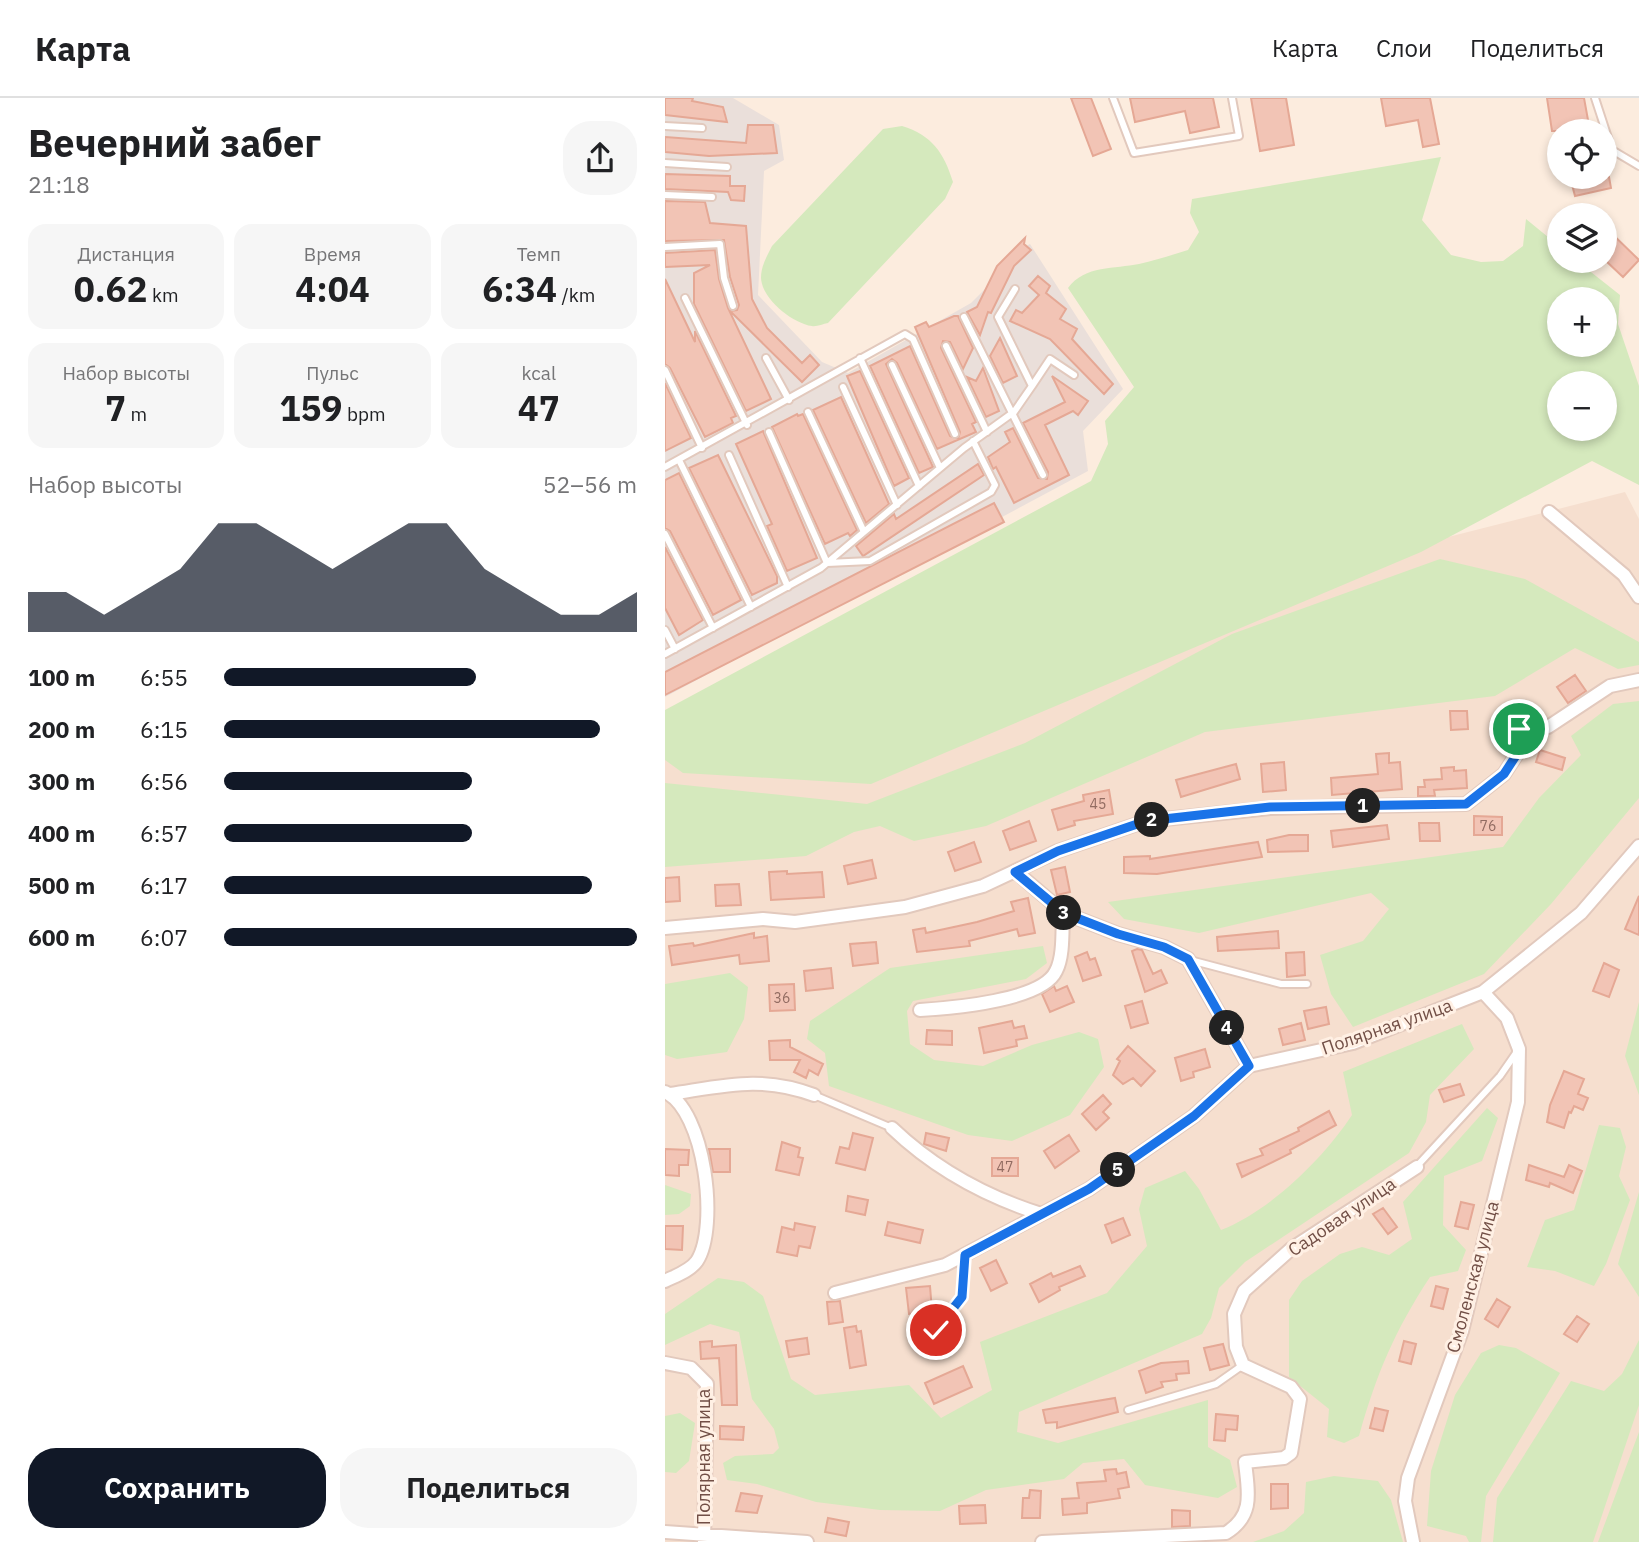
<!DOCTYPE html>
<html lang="ru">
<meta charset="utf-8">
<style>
:root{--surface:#fff;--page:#f6f6f6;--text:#202124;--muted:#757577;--line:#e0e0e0;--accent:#111827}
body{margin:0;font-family:"IBM Plex Sans",sans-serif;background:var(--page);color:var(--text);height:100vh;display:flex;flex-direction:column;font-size:26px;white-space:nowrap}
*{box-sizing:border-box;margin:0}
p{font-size:23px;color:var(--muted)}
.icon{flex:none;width:38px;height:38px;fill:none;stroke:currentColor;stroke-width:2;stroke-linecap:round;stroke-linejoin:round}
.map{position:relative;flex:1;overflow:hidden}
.details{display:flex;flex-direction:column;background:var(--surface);width:665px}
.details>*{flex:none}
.tools{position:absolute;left:882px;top:21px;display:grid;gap:14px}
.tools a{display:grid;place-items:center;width:70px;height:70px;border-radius:50%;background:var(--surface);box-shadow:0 4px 10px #0003;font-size:35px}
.pin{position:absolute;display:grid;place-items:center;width:60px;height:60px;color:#fff;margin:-30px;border:4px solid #fff;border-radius:50%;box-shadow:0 2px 7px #0007}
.km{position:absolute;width:35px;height:35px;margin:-18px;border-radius:50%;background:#222;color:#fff;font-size:19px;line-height:35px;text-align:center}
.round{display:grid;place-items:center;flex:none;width:74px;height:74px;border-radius:28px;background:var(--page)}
.head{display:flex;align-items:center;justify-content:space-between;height:119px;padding:0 28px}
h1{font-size:38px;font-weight:700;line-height:52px}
.figures{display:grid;grid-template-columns:repeat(3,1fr);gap:10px;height:119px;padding:7px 28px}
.figures div{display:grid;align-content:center;border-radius:18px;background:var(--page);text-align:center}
.figures b{font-size:35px;font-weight:700}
.figures small{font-size:19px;font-weight:400}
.figures p{font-size:19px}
.chart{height:196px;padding:14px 28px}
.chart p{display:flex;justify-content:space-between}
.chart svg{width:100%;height:126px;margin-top:7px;fill:var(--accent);opacity:.7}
.primary-button{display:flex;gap:14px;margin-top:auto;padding:14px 28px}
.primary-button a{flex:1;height:80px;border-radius:28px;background:var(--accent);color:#fff;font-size:28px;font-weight:700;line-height:80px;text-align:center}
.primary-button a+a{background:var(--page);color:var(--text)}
ul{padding:0 28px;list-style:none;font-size:23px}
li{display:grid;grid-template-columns:112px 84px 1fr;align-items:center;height:52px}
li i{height:18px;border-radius:9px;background:var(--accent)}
header{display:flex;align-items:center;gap:42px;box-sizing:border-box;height:98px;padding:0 35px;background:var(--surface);border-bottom:2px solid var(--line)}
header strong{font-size:33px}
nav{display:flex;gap:38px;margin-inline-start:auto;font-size:24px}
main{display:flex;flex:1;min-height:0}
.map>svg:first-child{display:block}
.residential{fill:#f6dfcf}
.industrial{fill:#eadfda}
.green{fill:#d5e9bd;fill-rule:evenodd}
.building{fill:#f2c4b5;stroke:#e5a895;stroke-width:2}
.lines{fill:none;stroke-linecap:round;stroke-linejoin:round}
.lane-casing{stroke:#e2c9bd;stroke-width:10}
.street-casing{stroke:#e2c9bd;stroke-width:16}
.lane{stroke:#fff;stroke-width:6}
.street{stroke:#fff;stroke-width:12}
.route-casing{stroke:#fff;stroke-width:14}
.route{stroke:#1a73e8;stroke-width:9}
.labels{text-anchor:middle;stroke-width:6;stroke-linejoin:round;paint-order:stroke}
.number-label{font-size:14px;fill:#926c62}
.street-label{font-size:18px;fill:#724f46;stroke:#fff0e4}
</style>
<header>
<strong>Карта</strong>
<nav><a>Карта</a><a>Слои</a><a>Поделиться</a></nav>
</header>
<main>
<section class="details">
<div class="head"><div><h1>Вечерний забег</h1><p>21:18</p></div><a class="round"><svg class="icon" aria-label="share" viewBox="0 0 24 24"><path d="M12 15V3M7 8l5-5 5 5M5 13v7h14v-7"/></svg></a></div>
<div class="figures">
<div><p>Дистанция</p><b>0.62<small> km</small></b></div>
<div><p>Время</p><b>4:04</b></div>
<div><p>Темп</p><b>6:34<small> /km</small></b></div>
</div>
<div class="figures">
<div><p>Набор высоты</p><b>7<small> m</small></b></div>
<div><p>Пульс</p><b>159<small> bpm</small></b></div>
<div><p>kcal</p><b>47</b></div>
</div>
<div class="chart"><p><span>Набор высоты</span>52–56 m</p>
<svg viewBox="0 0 160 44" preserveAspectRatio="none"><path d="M0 44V30L10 30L20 38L30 30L40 22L50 6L60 6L70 14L80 22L90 14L100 6L110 6L120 22L130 30L140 38L150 38L160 30V44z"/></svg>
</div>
<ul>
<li><b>100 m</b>6:55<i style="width:61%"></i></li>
<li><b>200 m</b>6:15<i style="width:91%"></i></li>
<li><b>300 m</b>6:56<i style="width:60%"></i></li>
<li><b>400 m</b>6:57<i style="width:60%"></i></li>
<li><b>500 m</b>6:17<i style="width:89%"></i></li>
<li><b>600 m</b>6:07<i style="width:100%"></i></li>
</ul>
<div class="primary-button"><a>Сохранить</a><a>Поделиться</a></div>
</section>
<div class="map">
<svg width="974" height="1444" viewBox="0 0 974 1444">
<rect width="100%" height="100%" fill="#fcecde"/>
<!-- residential -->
<path class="residential" d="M960 394 974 421V1444H0V638Z"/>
<!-- industrial -->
<path class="industrial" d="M0 0H68L114 27 119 62 99 73 93 197 157 264 183 275 306 205 326 185 350 154 365 146 458 291 418 333 423 373 0 599Z"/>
<!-- green -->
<path class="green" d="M237 28C267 37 279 55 288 84L280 101 163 225C158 226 151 229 147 228 127 225 97 201 96 180 96 168 102 158 107 148L218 31Z
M776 59 757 122 786 157 816 164 838 163 858 148 861 121 894 148V163H912L955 197 953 226 974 288V387L927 363 756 454 206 686 18 675 0 662V612L426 383 443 346 440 323 469 289 403 190C420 167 450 171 474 166 491 162 507 157 523 152L534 134 525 115 527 101ZM894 201H940V247H894ZM894 285H940V331H894Z
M775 461 860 481 974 544V567L953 571 910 550 830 598 540 634 321 728 249 743 215 728 189 734 141 758 0 769V685L202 706 360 645 567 536Z
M974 603V700L886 806 819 876 688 929 666 896 655 857 698 843 724 811 706 795 534 835 459 821 443 804 838 749 874 700 916 657 906 638 948 606Z
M378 848 382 865 361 881 248 903 242 913 245 946 269 962 318 968 367 947 414 934 433 941 439 969 405 1017 347 1043 303 1037 164 988 160 955 142 941 145 923 225 870Z
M65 875 83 889 79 921 62 954 12 961 0 957V886Z
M974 904V997L960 958Z
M797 926 809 951 765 997 761 1024 744 1055 580 1164 554 1190 546 1220 537 1236 354 1314 352 1334 393 1345 543 1302V1349L565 1362 572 1389 553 1400 480 1387 459 1361 418 1365 399 1381 321 1392 275 1413 215 1412 151 1404 92 1386 62 1382 58 1365 70 1358 108 1356 114 1350 109 1331 87 1301 74 1234 45 1226 0 1247V1216L53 1180 79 1184 98 1198 126 1281 150 1297 244 1287 276 1320 327 1292 315 1244 442 1195 482 1148 474 1111 480 1090 520 1073 534 1091 556 1132C605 1113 658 1061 687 1017L678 974Z
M822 1010 833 1020 817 1063 779 1078 778 1127 801 1152 793 1173 765 1179C730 1232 711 1277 694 1338L679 1345 662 1339 664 1311 624 1279V1202L637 1183 675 1156 697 1149 724 1157 747 1141 738 1104Z
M934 1027 955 1030 961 1049 954 1078 965 1102 941 1166 929 1188 890 1173 862 1169 880 1122 909 1112Z
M0 1087 26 1096 25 1108 14 1116 0 1117Z
M974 1094V1199L953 1166Z
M974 1242V1307L928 1444H828L832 1400 906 1283 939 1293 957 1276Z
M834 1247 851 1250 895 1275 821 1398 816 1444H804L801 1438 762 1428 766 1373 790 1297 816 1255Z
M15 1315 30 1325 24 1363 11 1375 0 1374V1318Z
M974 1334V1444H933Z
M669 1378 713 1383 726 1402 738 1444H588L619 1433 639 1415 641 1384Z"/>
<!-- building -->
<path class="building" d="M0 0H28L27 3 58 9 62 24 0 17Z
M406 0H426L446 51 428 58Z
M465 0H548L554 29 525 35 520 13 470 24Z
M586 0H621L629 47 595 53Z
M716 0H765L774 46 758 49 753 22 721 28Z
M882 0H919L925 33H887Z
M83 27H108L112 55 44 58 0 54V39L81 45Z
M0 76 65 78V88H80L79 103 66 102 63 94 0 91Z
M905 79H944L946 90 910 98Z
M0 103 40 104 45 125 81 128 87 201 102 230 137 265 145 257 154 267 137 284 65 213 72 212 74 207 65 179 59 142 0 143Z
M940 129 974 162 958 179 940 162Z
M360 140 359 146 366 152 349 168 326 215 323 214 315 237 302 214 312 209 332 168Z
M50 152 54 181 63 210 106 301 81 313 29 206V175L45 167 0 169V155Z
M373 178 385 188 381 195 401 211 395 221 412 231 407 241 448 286 439 296 385 241 345 223 351 212 357 215 374 197 364 188Z
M0 181 30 244V233L71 318 66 320 68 325 40 339 5 270 0 266Z
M289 218H293L308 250 298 271 285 244 278 243 276 250 311 324 307 326 311 334 272 351 232 265 227 261 221 266 268 369 254 375 205 268 245 248 285 338 293 341 295 334 250 229 261 224 264 229Z
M335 240 352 278 338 285 325 258Z
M318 270 334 313 321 319 302 279 311 283Z
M195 273 244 380 229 388 182 278Z
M387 278 423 303 413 317 408 313 380 327 404 377 349 405 331 369 328 371 323 359 345 344 340 334 348 330 373 380 382 381 383 374 358 325 400 304Z
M0 285 26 340 0 353Z
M176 299 224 406 201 425 148 312Z
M132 316 133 318 138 316 192 432 185 438 183 435 160 446 107 329Z
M98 333 152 460 122 473 102 428 107 426 71 346Z
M53 357 112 478V485L87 497 24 370Z
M313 366 319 377 198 458 191 448 229 416 231 421Z
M14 375 76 502 48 517 5 433 0 430V382Z
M329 405 339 424 0 597V574Z
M0 449 38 522 14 537 0 510Z
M910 577 921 593 903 605 892 589Z
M785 613H802L803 631 786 632Z
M875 652 900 660 897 672 871 664Z
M724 655V665L735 664 737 691 667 697 666 680 713 676 711 656Z
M619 664 621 692 598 694 596 666Z
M571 666 575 681 516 699 511 682Z
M789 669V673L801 672 802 690 769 692 770 698H753V689H760L759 682 777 681 776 670Z
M444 692 448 716 409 723 410 727 393 732 387 712 419 703 418 697Z
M809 718 837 719V737H809Z
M364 723 371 743 345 752 338 733Z
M754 725H774L775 743H755Z
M722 727 724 741 668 749 666 733Z
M624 737H643V753L603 754 602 742Z
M309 744 316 764 290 773 283 754Z
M593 744 597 759 492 776 459 775V759L485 758V761Z
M207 762 211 780 183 786 179 768Z
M400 769 405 794 392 797 386 772Z
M122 773V776L157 774 159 799 106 802 104 774Z
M14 779 15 803 0 804V780Z
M74 786 76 807 51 808 50 787Z
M974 798V837L960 831Z
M363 800 370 835 354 838 352 831 304 843 305 848 252 854 248 832 260 830 261 835 312 824 349 813 346 804Z
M613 833 614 850 553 853 552 839Z
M89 835V840L102 838 104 863 75 866 74 857 7 867 4 848 28 845 29 848Z
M211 844 213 865 188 868 185 846Z
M472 851 477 852 488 876 496 872 502 885 480 894 467 853Z
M422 854 425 862 430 860 436 877 418 883 410 859Z
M639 854 640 877 622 879 621 855Z
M939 865 954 872 944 899 928 893Z
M166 870 168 890 141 893 139 873Z
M129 886 130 912 105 913 104 887Z
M389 888 391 893 402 888 409 904 385 914 377 896Z
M477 903 483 925 466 930 460 908Z
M661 909 664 926 643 931 639 913Z
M347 923 349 930 359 928 362 940 351 942 352 948 319 955 314 930Z
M636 925 640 942 618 947 614 931Z
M262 932 287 933V947L261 946Z
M125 942V949L158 966 153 977 144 972 141 980 129 974 135 962H105L104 943Z
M463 948 490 973 476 988 468 980 458 986 448 977 455 963 452 961Z
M540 951 545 969 528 974 529 979 516 983 510 960Z
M899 973 919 981 913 996 923 1000 918 1012 909 1008 906 1015 904 1014 899 1030 882 1024 885 1007Z
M795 986 799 997 779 1004 774 992Z
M438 997 446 1006 438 1014 444 1020 431 1032 417 1016Z
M664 1013 671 1027 625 1052 626 1055 577 1079 572 1066 598 1057 595 1051 634 1033 633 1030Z
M188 1035 208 1040 200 1072 171 1065 175 1049 184 1051Z
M261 1035 284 1040 281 1053 259 1046Z
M404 1037 414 1053 390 1070 379 1053Z
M117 1044 135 1050 133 1059 138 1060 134 1077 111 1072Z
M0 1051 24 1052 23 1067H14V1078L0 1077Z
M44 1051H65V1074H48Z
M327 1060H353V1078H327Z
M864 1067 899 1079 904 1067 917 1073 908 1095 885 1085 884 1089 861 1082Z
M183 1098 203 1102 200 1117 181 1113Z
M796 1104 809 1107 803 1131 790 1128Z
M718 1110 732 1129 723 1136 708 1116Z
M458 1120 465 1137 447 1145 440 1127Z
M223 1124 258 1132 255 1145 220 1137Z
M130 1125 150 1129 145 1150 134 1148 132 1158 112 1154 117 1129 129 1132Z
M0 1128H18L17 1152 0 1151Z
M331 1162 342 1185 326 1193 315 1170Z
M415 1168 420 1178 394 1189 395 1192 374 1204 365 1186 386 1175 388 1179Z
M265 1188 267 1213 244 1216 241 1190Z
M771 1188 783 1191 778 1211 766 1208Z
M832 1201 845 1209 833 1229 820 1221Z
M175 1203 178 1224 164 1226 162 1204Z
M912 1218 924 1226 912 1244 899 1236Z
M191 1228 192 1234 196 1233 201 1267 185 1270 179 1230Z
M142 1240 144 1256 124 1259 121 1243Z
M47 1243V1249L71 1247 72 1307H57L54 1260 36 1261 35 1244Z
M739 1243 751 1246 746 1266 734 1263Z
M558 1246 564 1267 545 1272 539 1250Z
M523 1263 524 1275 511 1276 512 1282 496 1284 498 1289 481 1295 474 1273 496 1265Z
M298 1268 307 1289 269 1306 260 1285Z
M450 1300 453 1314 392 1330V1324L381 1325 378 1312Z
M710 1310 723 1313 718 1333 705 1330Z
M551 1316 573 1318 572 1332 561 1331 560 1343 549 1342Z
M55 1328 79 1329 78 1342 55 1341Z
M451 1371 452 1376 461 1374 464 1389 453 1391 455 1400 422 1405V1415L398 1417 397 1401 414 1400 412 1385 441 1383 439 1372Z
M606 1386H623V1410L606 1411Z
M365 1392 376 1393 375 1420H357L358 1400H364Z
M76 1395 97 1398 92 1415 71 1413Z
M320 1407 321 1425 295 1426 294 1408Z
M507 1412 525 1413V1428L507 1429Z
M163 1420 184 1424 181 1438 160 1434Z"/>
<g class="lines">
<defs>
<path id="lane" d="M448 0 469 55 574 38 567 0
M930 0 947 52 974 68
M0 28 37 30
M0 65 62 69
M0 97 47 99
M0 149 55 146 59 180 68 208
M20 200 82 327
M299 219 378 377
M281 248 322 334
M101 260 124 302
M195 260 254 388
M227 267 275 370
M0 272 37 350
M367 288 385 261 409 277
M178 289 232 407
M143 314 199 434
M104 334 162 465 205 463 326 394 330 387 308 343
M64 357 123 489
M14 362 86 509
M0 369 240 236 248 241 290 336
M0 436 48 530
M0 532 10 551
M0 556 156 470 299 350 349 314 367 288 333 219 350 191
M829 627 854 630 865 636
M525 862 616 886H642
M149 997 227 1030
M752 1068 835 978 851 955
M271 1232 297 1199 300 1158
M463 1312 551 1286 578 1267"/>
<path id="street" d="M884 414 959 477 974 499
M350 773 399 815 453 836 499 849 523 861 584 968
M0 830 98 821 130 824 240 809 318 788 393 753 481 723 605 710 801 706 839 676 865 636 883 629 945 588 974 582
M255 912C286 910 377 903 391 873 399 858 397 832 398 815
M0 994C40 1012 54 1129 32 1163 25 1173 10 1178 0 1183
M5 996C59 988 96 977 149 997
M227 1030C270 1071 319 1098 376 1116
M170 1195 280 1167 424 1091 529 1018 584 968 688 945 818 894 916 815 974 748
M0 1265 26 1270 42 1286 39 1444
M0 1434 142 1444
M377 1444 561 1435C590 1417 583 1393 580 1364L619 1360 626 1355 635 1301 626 1289 578 1267 571 1249 569 1216 579 1193 626 1151 752 1069
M748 1444 740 1403 743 1380 797 1233 853 1004 854 951 842 920 818 894"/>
</defs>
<!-- lane casing -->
<use href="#lane" class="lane-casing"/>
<!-- street casing -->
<use href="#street" class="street-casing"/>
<!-- lane -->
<use href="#lane" class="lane"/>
<!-- street -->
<use href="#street" class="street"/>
</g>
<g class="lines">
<defs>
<path id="route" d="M271 1232 297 1199 300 1157 424 1091 529 1018 584 968 523 861 499 849 453 836 399 815 350 774 393 753 481 723 605 709 801 706 839 676 865 636 854 631"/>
</defs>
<!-- route casing -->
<use href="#route" class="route-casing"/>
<!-- route -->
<use href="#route" class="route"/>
</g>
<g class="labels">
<!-- number labels -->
<g class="number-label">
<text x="433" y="711">45</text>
<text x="823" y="733">76</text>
<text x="117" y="905">36</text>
<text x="340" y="1074">47</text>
</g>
<!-- street labels -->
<g class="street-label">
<text transform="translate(722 929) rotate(-19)" y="6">Полярная улица</text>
<text transform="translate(677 1119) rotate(-34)" y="6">Садовая улица</text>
<text transform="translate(808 1179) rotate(-75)" y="6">Смоленская улица</text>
<text transform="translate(39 1359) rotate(-90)" y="6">Полярная улица</text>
</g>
</g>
</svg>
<div class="tools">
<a><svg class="icon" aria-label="locate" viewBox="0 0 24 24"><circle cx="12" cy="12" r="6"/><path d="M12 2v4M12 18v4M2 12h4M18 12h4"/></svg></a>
<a><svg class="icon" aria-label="layers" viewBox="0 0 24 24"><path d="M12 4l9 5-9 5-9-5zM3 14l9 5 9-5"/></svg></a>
<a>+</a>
<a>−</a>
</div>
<div class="pin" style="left:854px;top:631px;background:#1e9e55"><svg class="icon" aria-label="arrive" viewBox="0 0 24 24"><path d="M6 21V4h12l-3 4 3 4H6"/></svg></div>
<div class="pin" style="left:271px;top:1232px;background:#d93025"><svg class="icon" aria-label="check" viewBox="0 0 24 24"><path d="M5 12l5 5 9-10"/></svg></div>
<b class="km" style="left:698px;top:708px">1</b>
<b class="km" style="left:487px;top:722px">2</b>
<b class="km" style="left:399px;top:815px">3</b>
<b class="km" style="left:562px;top:930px">4</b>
<b class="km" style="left:453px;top:1072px">5</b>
</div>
</main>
